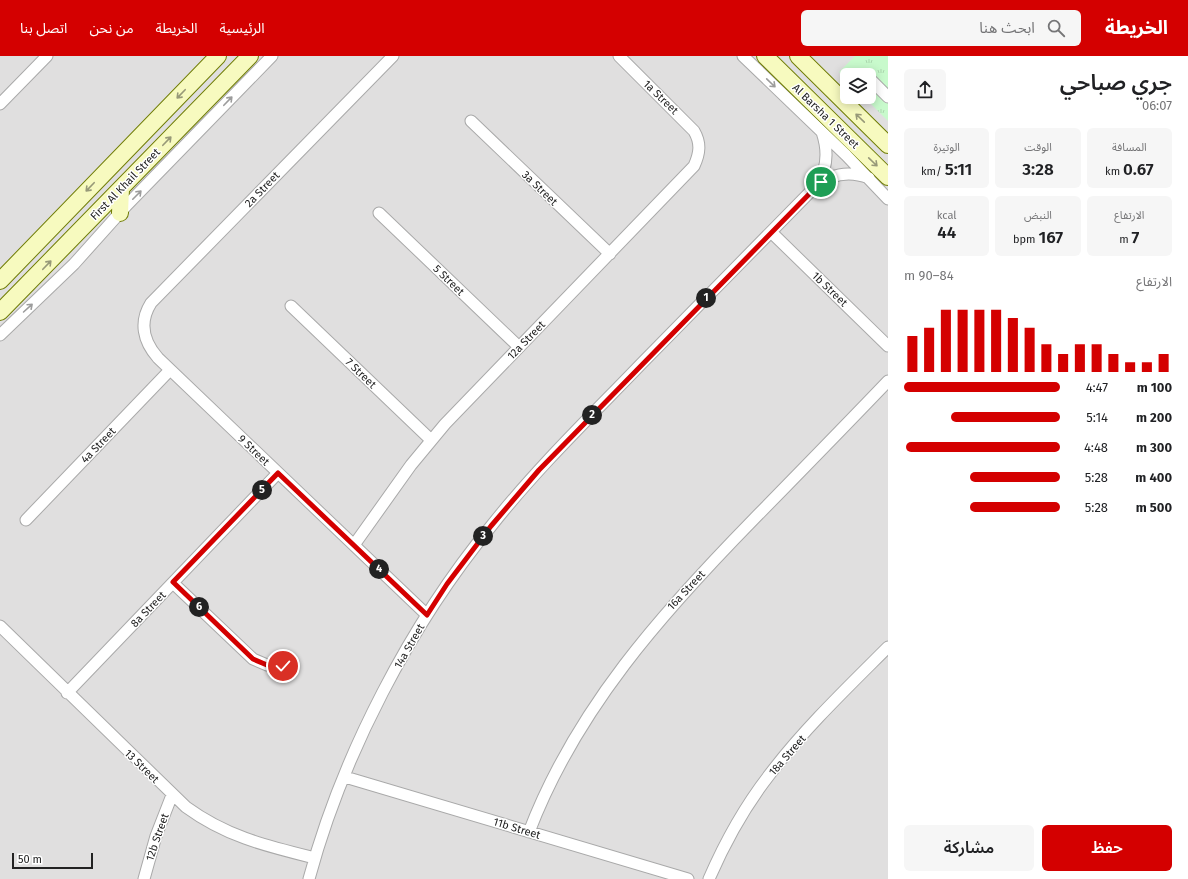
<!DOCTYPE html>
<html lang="ar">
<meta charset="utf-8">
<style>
:root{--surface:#fff;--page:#f6f6f6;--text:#202124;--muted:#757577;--accent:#d40000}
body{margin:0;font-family:"Fira Sans","Noto Sans Arabic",sans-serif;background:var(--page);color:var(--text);direction:rtl;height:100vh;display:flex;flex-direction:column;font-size:15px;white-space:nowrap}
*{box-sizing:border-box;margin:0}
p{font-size:13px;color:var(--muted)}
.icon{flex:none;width:22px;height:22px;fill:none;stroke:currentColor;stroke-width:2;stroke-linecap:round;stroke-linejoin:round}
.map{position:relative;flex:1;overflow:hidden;direction:ltr}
.details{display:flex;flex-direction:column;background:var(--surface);width:300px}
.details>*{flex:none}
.tools{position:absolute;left:840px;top:12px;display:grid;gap:8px}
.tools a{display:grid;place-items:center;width:36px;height:36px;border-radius:6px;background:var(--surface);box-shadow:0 2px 10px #0003;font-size:20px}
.scale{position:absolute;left:12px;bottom:10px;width:81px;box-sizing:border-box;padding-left:4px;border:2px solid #222;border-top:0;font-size:11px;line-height:14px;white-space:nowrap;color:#222;-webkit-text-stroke:3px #fff;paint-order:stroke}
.pin{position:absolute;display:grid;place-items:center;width:34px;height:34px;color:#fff;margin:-17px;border:2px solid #fff;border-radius:50%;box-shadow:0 1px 4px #0007}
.km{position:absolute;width:20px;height:20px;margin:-10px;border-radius:50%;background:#222;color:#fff;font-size:11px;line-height:20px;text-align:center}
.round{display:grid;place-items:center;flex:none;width:42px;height:42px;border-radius:6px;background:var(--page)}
.headline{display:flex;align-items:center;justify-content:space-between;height:68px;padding:0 16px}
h1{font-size:22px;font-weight:600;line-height:30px}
.stats{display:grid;grid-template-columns:repeat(3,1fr);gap:6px;height:68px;padding:4px 16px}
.stats div{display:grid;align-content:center;border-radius:6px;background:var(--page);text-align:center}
.stats b{font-size:17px;font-weight:600}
.stats small{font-size:11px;font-weight:400}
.stats p{font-size:11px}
.chart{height:112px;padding:8px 16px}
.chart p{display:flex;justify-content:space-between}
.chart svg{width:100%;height:72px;margin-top:4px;stroke:var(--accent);stroke-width:6}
.cta{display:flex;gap:8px;margin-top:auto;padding:8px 16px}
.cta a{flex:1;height:46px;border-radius:6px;background:var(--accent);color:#fff;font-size:16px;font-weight:600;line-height:46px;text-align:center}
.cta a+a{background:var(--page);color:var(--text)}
ul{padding:0 16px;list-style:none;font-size:13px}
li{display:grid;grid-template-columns:64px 48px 1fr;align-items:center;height:30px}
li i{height:10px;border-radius:5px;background:var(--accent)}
header{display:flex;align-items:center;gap:24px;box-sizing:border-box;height:56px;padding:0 20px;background:var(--accent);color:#fff}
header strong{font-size:19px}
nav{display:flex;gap:22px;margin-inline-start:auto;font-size:14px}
.search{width:280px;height:36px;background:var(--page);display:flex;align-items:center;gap:10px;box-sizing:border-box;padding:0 14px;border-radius:6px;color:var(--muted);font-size:15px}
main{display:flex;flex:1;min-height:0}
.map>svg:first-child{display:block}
.residential{fill:#e0dfdf;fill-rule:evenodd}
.park{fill:url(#park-tufts)}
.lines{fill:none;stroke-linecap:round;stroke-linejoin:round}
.street-casing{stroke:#a9a9a9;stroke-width:13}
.secondary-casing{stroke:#707d05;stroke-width:18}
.street{stroke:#fff;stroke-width:11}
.secondary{stroke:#f7fabf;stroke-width:16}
.oneway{stroke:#9c9c9c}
.oneway2{stroke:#979978}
.route-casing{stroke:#fff;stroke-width:8}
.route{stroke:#d40000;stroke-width:5}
.labels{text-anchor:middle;stroke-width:3;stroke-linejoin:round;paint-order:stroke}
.street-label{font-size:11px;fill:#222;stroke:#fff}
</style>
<header>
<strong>الخريطة</strong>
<div class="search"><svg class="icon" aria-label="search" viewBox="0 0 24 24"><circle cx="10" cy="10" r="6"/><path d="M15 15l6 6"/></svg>ابحث هنا</div>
<nav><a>الرئيسية</a><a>الخريطة</a><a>من نحن</a><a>اتصل بنا</a></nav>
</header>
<main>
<section class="details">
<div class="headline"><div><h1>جري صباحي</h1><p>06:07</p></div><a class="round"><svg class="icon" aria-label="share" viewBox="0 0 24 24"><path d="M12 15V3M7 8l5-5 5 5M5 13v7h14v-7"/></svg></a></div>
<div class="stats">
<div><p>المسافة</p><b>0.67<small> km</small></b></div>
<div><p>الوقت</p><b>3:28</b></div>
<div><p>الوتيرة</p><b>5:11<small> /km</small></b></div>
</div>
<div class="stats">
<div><p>الارتفاع</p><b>7<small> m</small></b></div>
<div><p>النبض</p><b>167<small> bpm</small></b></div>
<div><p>kcal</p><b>44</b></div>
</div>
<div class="chart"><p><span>الارتفاع</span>84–90 m</p>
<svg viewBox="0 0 160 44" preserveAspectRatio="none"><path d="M5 44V22M15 44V17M25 44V6M35 44V6M45 44V6M55 44V6M65 44V11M75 44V17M85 44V27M95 44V33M105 44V27M115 44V27M125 44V33M135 44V38M145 44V38M155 44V33"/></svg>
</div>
<ul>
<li><b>100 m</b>4:47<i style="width:100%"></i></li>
<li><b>200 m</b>5:14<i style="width:70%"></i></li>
<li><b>300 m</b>4:48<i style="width:99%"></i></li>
<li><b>400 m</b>5:28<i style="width:58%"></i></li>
<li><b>500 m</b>5:28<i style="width:58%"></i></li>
</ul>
<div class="cta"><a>حفظ</a><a>مشاركة</a></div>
</section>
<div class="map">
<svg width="888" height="823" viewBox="0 0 888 823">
<defs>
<pattern id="park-tufts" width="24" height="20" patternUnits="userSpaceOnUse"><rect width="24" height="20" fill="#c8facc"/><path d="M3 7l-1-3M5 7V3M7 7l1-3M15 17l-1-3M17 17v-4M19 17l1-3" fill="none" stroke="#acd6af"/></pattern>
</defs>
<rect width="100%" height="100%" fill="#f2efe9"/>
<!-- residential -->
<path class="residential" d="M0 0H888V823H0ZM847 19H869V41H847Z"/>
<!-- park -->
<path class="park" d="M855 0H888V65L864 41H869V19H847V24L839 16Z"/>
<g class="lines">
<defs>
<path id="street" d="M393 0 151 247C139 266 143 285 158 302L427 559
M743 0 846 99 888 143
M869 22 888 41
M0 48 47 0
M471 65 610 198
M817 128C828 112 828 94 822 76
M379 157 519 291
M771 176 888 290
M291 250 431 384
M0 279 74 208 126 150 272 0
M26 464 170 314
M354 489 411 409 445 368 694 110C700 97 701 87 694 75L619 0
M173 527 253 603 267 609H283
M0 570 186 751C227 781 267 790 315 802
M67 637 278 417
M345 721 688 823
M529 776C576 653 662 557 753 464 798 418 843 372 888 325
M144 823 156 780 172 739
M309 823C342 700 411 567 492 469 538 411 592 359 643 306 700 248 757 190 814 132 830 118 848 114 869 122
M709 823C725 786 745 750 770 718 804 673 848 631 888 591"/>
<path id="secondary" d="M765 0 888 121
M798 0 888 89
M120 157 121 133
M0 225 218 0
M0 256 250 0"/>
</defs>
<!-- street casing -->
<use href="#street" class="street-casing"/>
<!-- secondary casing -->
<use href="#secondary" class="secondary-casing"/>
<!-- street -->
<use href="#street" class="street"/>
<!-- secondary -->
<use href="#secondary" class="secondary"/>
</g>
<!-- one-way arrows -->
<defs><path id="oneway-shaft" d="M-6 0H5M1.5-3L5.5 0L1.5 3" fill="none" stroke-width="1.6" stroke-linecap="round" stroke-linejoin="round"/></defs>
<g class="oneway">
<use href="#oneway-shaft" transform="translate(771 27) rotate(44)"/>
<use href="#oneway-shaft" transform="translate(228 45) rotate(-46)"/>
<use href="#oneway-shaft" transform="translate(137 139) rotate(-45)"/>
<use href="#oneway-shaft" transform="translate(28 252) rotate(-42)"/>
</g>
<g class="oneway2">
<use href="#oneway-shaft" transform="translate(181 38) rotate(134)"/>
<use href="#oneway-shaft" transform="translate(860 62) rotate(-136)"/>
<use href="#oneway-shaft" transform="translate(167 85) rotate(-46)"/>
<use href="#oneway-shaft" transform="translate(873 106) rotate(44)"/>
<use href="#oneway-shaft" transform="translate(90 131) rotate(134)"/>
<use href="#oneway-shaft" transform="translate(47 209) rotate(-46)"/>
</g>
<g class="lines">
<defs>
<path id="route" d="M283 610 267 609 253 603 173 526 278 417 427 559 447 528 491 470 539 414 821 126"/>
</defs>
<!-- route casing -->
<use href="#route" class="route-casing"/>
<!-- route -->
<use href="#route" class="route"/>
</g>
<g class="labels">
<!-- street labels -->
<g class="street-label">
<text transform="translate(661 41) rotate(44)" y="4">1a Street</text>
<text transform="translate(826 60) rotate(44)" y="4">Al Barsha 1 Street</text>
<text transform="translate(125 128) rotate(-46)" y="4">First Al Khail Street</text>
<text transform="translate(540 132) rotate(44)" y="4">3a Street</text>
<text transform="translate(262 133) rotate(-46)" y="4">2a Street</text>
<text transform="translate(449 224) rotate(44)" y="4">5 Street</text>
<text transform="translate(830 233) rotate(44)" y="4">1b Street</text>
<text transform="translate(526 284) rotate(-46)" y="4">12a Street</text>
<text transform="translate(361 317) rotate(44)" y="4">7 Street</text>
<text transform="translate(98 389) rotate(-46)" y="4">4a Street</text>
<text transform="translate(254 394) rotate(44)" y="4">9 Street</text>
<text transform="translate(686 534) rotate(-47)" y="4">16a Street</text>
<text transform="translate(148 553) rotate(-46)" y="4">8a Street</text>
<text transform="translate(409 590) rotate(-60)" y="4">14a Street</text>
<text transform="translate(787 699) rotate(-49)" y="4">18a Street</text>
<text transform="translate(142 710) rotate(44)" y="4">13 Street</text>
<text transform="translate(517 772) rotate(17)" y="4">11b Street</text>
<text transform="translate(157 781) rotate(-71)" y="4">12b Street</text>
</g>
</g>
</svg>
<div class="tools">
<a><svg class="icon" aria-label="layers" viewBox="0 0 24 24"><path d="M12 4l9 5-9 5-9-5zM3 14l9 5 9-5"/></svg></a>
</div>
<div class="scale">50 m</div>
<div class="pin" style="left:821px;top:126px;background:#1e9e55"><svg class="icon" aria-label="arrive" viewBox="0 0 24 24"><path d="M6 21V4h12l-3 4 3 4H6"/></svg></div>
<div class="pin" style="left:283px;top:610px;background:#d93025"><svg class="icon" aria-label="check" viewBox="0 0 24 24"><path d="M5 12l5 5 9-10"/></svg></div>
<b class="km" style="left:706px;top:242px">1</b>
<b class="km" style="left:592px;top:359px">2</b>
<b class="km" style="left:483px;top:480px">3</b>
<b class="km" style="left:379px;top:513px">4</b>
<b class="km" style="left:262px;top:434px">5</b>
<b class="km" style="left:199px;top:551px">6</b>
</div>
</main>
